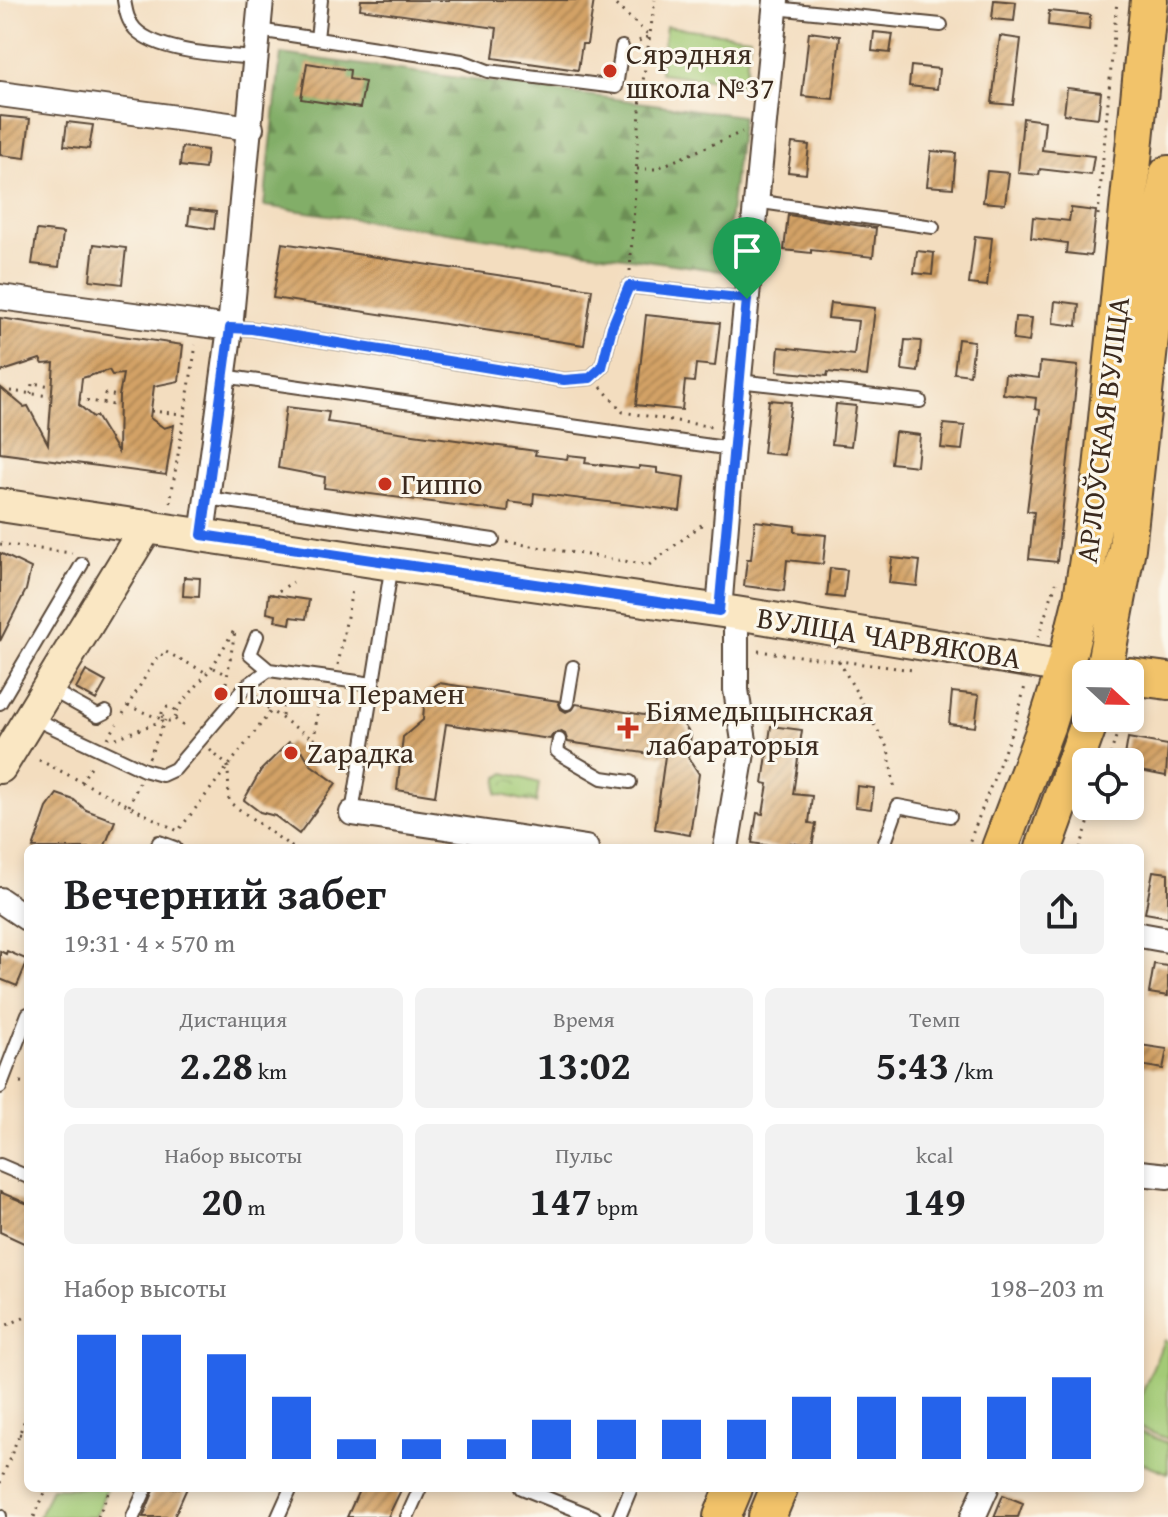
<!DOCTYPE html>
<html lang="ru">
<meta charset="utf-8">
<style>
:root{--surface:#fff;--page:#f2f2f2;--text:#202124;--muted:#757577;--accent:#2563eb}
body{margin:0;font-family:"Gentium Book Plus",serif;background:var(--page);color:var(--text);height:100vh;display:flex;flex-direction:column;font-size:30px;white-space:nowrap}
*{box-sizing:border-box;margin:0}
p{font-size:26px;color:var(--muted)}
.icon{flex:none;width:44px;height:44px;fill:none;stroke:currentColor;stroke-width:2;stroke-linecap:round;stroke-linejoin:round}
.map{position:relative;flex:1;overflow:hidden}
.panel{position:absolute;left:24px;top:844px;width:1120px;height:648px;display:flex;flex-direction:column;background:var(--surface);border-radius:12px;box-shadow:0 4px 12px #0003}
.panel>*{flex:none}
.needle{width:52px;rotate:112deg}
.buttons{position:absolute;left:1072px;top:660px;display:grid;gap:16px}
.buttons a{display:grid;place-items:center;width:72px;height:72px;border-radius:12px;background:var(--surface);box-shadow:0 4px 12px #0003;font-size:40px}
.pin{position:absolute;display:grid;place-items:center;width:68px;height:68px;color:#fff;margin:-82px -34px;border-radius:50% 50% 50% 0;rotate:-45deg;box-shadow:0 0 8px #0007}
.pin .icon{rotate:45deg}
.round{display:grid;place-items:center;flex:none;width:84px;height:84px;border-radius:12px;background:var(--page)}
.headline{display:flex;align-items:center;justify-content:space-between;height:136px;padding:0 40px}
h1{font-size:44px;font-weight:700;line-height:60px}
.stats{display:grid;grid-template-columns:repeat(3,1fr);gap:12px;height:136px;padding:8px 40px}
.stats div{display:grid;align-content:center;border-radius:12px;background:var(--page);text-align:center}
.stats b{font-size:40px;font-weight:700}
.stats small{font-size:22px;font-weight:400}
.stats p{font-size:22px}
.chart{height:224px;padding:16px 40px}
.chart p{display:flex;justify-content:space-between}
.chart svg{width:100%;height:144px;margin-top:8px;stroke:var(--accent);stroke-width:6}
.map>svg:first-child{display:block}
.forest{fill:url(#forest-firs);stroke:#5e6c42;stroke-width:2}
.park{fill:url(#park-crowns);stroke:#6f7a4a;stroke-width:2}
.garden{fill:#a3ca76;stroke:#6f7a4a;stroke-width:2}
.building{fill:url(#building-hatch);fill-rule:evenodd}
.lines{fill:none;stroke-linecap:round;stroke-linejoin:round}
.lane-casing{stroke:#574536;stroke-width:16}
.street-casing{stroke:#574536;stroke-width:28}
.secondary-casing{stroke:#574536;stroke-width:36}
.primary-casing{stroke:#574536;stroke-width:40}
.path{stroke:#574536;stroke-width:3;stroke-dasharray:2 6;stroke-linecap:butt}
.lane{stroke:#fff;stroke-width:12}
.street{stroke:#fff;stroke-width:24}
.secondary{stroke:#fae7c3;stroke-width:32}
.primary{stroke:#f2c36a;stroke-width:36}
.route-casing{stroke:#fff;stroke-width:16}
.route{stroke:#2563eb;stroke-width:10}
.poi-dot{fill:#c8321e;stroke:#fbf7ec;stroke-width:3}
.labels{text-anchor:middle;stroke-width:6;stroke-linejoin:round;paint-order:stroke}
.poi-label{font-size:30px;fill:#3b2a1e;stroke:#fbf7ec;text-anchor:start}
.street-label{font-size:30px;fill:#3b2a1e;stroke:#fbf7ec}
</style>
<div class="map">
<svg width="1168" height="1517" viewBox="0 0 1168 1517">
<defs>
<pattern id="forest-firs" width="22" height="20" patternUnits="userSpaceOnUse" patternTransform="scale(2)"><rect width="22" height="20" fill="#82ae67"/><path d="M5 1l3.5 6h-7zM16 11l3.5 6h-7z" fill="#6c8e54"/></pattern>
<pattern id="park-crowns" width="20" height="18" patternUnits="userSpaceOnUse" patternTransform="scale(2)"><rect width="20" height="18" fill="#a3ca76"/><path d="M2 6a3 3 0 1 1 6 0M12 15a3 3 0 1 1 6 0" fill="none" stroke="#86a460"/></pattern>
<pattern id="building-hatch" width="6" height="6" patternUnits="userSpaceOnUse" patternTransform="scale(2)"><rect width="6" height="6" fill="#d3a266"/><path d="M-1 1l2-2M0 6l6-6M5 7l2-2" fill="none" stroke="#ac8453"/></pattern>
</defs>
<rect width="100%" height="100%" fill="#fbf7ec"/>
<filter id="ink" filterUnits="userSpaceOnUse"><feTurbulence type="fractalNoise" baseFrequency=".0125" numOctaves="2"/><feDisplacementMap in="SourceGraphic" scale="16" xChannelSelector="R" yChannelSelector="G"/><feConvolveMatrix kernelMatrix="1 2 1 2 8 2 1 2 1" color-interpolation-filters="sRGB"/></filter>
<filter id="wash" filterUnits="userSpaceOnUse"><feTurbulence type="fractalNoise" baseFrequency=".006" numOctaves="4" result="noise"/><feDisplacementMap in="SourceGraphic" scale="32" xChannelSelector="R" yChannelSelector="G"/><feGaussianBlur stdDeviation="1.8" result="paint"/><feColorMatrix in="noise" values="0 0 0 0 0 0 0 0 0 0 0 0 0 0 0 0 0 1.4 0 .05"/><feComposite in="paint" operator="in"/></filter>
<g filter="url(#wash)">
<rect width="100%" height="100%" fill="#f3ddbf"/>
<!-- forest -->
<path class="forest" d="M281 54 742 116 723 271 264 206Z"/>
<!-- park -->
<path class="park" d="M505 773 539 783 536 803 497 794 498 778Z"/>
<!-- garden -->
<path class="garden" d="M666 26 750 37 744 84 660 73Z
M1164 1340 1168 1342V1439L1140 1428V1398Z
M1140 1432 1168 1443V1473L1140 1462Z
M51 1488H107L95 1517H39Z"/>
<g id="blocks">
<!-- building -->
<path class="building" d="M361 0H594L587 44H582L578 70 493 58 497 28 360 9Z
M994 0 1016 2 1014 21 992 19Z
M1049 11 1090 15 1089 30 1048 25Z
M809 32 840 36 833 99 802 96Z
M874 32 893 34 890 53 872 51Z
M1000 36 1021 39 1013 105 992 103Z
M307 63 350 70 349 79 365 82 360 108 301 99Z
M911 66 939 69 937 89 909 86Z
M1067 88 1101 92 1098 118 1064 114Z
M0 116 30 119 25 158 0 155Z
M1023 118 1045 121 1042 150 1094 156 1091 175 1040 169 1039 175 1018 173Z
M67 122 93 125 89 149 64 146Z
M792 143 809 145 806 174 788 172Z
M182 147 207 150 205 169 180 166Z
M931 151 956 153 953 188 927 186Z
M987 171 1009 173 1005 204 983 202Z
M1071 208 1096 211 1091 256 1066 253 1067 243 1031 238 1033 217 1069 221Z
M190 209 216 212 214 229 188 225Z
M788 215 876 228 873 257 811 250V253L784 250Z
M37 230 63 233 59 267 32 264Z
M975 236 992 238 987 286 969 284Z
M282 243 592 289 584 345 273 298Z
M94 244 126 248 122 284 90 280Z
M917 251 934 253 932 275 914 273Z
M1055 301 1079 304 1077 326 1053 323Z
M830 303 875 308 867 376 828 372 827 376 777 371 779 347 854 355 858 321 828 318Z
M646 315 720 323 715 366 696 364 694 382 685 381 682 410 636 405Z
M1015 317 1032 318 1029 342 1013 340Z
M0 318 183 345 179 381 154 386 150 418 164 428 174 425 166 475 0 453V387L24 407 28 406 48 444 54 363 43 364 40 359 0 372ZM109 370 112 375 123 374 119 396 118 452 96 416 93 417 79 405 82 378Z
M958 339 974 341 970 375 954 373Z
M905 340 921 341 918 372 902 370Z
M1040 362 1078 366 1057 562 1029 559 1034 512 1027 511 1040 410 1035 409 1036 398 1003 394 1005 374 1039 378Z
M769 400 791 402 784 455 763 453Z
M836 404 856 406 851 446 832 444Z
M286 407 329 412 327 422 536 451 535 455 567 459 568 455 586 457 585 463 639 469V466L657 468V473L684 477 680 511 534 493 533 505 509 502 508 512 324 488 325 477 278 468Z
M944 424 965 426 962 450 941 448Z
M895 432 920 435 917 466 891 463Z
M755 521 795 526V532L826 535 823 564 787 560 784 591 744 586 747 559H751Z
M0 553 31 568 26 590 0 641Z
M892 558 920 561 917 586 889 583Z
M830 568 847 570 844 598 827 596Z
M184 577 200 578 199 597 183 596Z
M269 594 309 600 306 619 291 617 290 624 275 621 276 615 267 613Z
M86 671 106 682 96 700 76 689Z
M439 683 558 701 561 709 566 712 573 709 576 704 681 721 691 735 688 757 699 774 690 835 655 829 665 756 568 742 565 734 560 731 553 734 550 739 446 724 435 796 397 790 403 737 423 720 425 692Z
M952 692 979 695 975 727 949 724Z
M771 726 802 730 793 794 812 796 809 823 816 824 812 847 791 843 790 848H783L752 843 757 813 763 814 768 784 763 783Z
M1128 738 1168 745 1166 776 1130 769V762H1124Z
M289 742 303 752 311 765 336 783 299 834 275 816 260 812 244 800 261 770Z
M857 786 874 788 871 809 855 807Z
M57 794 74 800 86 810 115 821 104 848H33L47 808Z
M1153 871 1168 873V917L1145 913Z
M0 951 6 954 7 951 28 960 17 986 0 979Z
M1154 964 1168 966V996L1149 993Z
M1140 1045 1167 1049 1163 1069 1140 1065Z
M0 1192 28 1204V1245L0 1232Z
M155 1488H187L174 1517H143Z
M360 1488H402L388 1517H347Z
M1003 1495 1023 1503 1018 1517H994Z"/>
</g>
</g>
<g filter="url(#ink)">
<use href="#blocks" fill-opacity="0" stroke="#574536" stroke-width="2"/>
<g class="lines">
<defs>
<path id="lane" d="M124 0C126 11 127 20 135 29 158 53 224 55 256 58
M775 8 941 25
M258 30 462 61 488 71 616 87 622 47
M317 39 321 0
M755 201 933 227
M230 328 252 329 564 380 590 378 602 367 612 327 629 286 747 299
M223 376 732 449
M738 381 920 401
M207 498 493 540
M257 636 250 654 269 670
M48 688 98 716 106 712
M0 703 82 564
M567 703 573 667
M31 717 144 770 162 775 175 769 246 686 269 670 373 684
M559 740 557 751 562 755 602 778 630 782
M352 813 392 564
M157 848 159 842 175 848
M883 848 898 806 950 816
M0 1087 28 1014
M0 1165 28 1177
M522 1488 594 1517
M0 1516V1517
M133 1517 146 1488
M278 1517 291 1488
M407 1517 420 1488
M619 1517 631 1488"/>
<path id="street" d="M0 94 251 128
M0 297 230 328
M202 535 230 328 261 0
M719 611 732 449 776 0
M352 813 586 848
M726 848 744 741 736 690V613
M0 900 28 919
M1140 935 1168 940
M1140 1173 1168 1176
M973 1517 986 1488"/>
<path id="secondary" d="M0 505 392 564 736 613 1065 667
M0 767 147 526"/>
<path id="primary" d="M1103 674 1127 548 1168 174
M1130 676 1168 681
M1000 848 1047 724 1065 667 1082 598 1102 469 1149 0
M1044 848 1091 718
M722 1517 734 1488
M767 1517 779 1488"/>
</defs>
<!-- lane casing -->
<use href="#lane" class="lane-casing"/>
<!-- street casing -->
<use href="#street" class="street-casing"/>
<!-- secondary casing -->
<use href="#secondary" class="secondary-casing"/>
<!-- primary casing -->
<use href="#primary" class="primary-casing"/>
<!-- path -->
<path class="path" d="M610 0 650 36 636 42
M637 169H655L742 132
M1098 215 1117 0
M630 271 641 95 655 0
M601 387 623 412 712 427
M10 391 50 396
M31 394 32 383 51 386
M79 399 119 406
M104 403 105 394 119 396
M151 411 183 414
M170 503 196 345
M507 542 649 565 704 523
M0 544 72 553
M272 595 293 582
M1038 637 1056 583
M758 651 913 670
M839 661 888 749 895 791
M338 665 352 590
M214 668 228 675
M226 683 235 631
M256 696 271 711
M128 706 161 719
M162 714a7 7 0 1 1 14 0a7 7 0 1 1-14 0Z
M176 711 212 667 236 627
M123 714 159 654 164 656 166 652 207 673
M282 716 285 687
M175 719 187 729
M108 738 117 724
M116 738 165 720
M210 750 228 766 229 802 293 848
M149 758 165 720
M39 760 178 831 271 711 314 740 320 692
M1108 762 1122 718
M81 782 94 762
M129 806 139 783
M967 848 1017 718 1025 686
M1080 848 1094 806
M20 1082 28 1083
M0 1328 28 1316
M19 1434 28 1436
M0 1483 28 1412
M34 1517 47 1488
M98 1517 110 1488"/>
<!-- lane -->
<use href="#lane" class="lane"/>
<!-- street -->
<use href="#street" class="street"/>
<!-- secondary -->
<use href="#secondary" class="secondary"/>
<!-- primary -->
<use href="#primary" class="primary"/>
</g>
</g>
<g class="lines" filter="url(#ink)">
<defs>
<path id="route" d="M629 286 747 299 719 611 202 535 230 328 252 329 564 380 590 378 602 367 612 327Z"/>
</defs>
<!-- route casing -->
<use href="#route" class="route-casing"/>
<!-- route -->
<use href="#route" class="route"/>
</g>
<!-- markers -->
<g class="poi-dot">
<circle cx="610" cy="71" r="8"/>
<circle cx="385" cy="484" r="8"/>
<circle cx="221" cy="694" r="8"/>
<path d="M624 716h8v8h8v8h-8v8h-8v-8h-8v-8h8z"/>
<circle cx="291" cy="753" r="8"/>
</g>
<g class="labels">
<!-- poi labels -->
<g class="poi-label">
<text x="626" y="64">Сярэдняя<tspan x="626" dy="34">школа №37</tspan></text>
<text x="401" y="494">Гиппо</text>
<text x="237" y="704">Плошча Перамен</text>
<text x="646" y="721">Біямедыцынская<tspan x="646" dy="34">лабараторыя</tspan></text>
<text x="307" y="763">Zарадка</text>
</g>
<!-- street labels -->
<g class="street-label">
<text transform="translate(1103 430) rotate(-83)" y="10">АРЛОЎСКАЯ ВУЛІЦА</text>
<text transform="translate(889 638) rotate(9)" y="10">ВУЛІЦА ЧАРВЯКОВА</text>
</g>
</g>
</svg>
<div class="buttons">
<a><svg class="needle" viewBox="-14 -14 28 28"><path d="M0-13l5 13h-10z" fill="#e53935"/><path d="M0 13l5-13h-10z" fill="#757577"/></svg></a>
<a><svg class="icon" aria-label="locate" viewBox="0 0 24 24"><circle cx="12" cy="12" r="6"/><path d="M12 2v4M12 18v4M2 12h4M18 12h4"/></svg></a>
</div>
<div class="pin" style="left:747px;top:299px;background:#1e9e55"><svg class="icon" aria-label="arrive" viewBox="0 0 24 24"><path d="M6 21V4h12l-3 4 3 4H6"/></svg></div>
<section class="panel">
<div class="headline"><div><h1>Вечерний забег</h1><p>19:31 · 4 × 570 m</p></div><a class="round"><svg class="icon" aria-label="share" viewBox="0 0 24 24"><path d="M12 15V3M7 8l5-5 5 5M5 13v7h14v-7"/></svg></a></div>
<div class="stats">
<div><p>Дистанция</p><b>2.28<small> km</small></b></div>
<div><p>Время</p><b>13:02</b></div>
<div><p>Темп</p><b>5:43<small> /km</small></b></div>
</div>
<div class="stats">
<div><p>Набор высоты</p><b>20<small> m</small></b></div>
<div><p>Пульс</p><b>147<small> bpm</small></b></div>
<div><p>kcal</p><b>149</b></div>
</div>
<div class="chart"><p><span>Набор высоты</span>198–203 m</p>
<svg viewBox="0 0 160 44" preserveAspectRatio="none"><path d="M5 44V6M15 44V6M25 44V12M35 44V25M45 44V38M55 44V38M65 44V38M75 44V32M85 44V32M95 44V32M105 44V32M115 44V25M125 44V25M135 44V25M145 44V25M155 44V19"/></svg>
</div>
</section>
</div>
